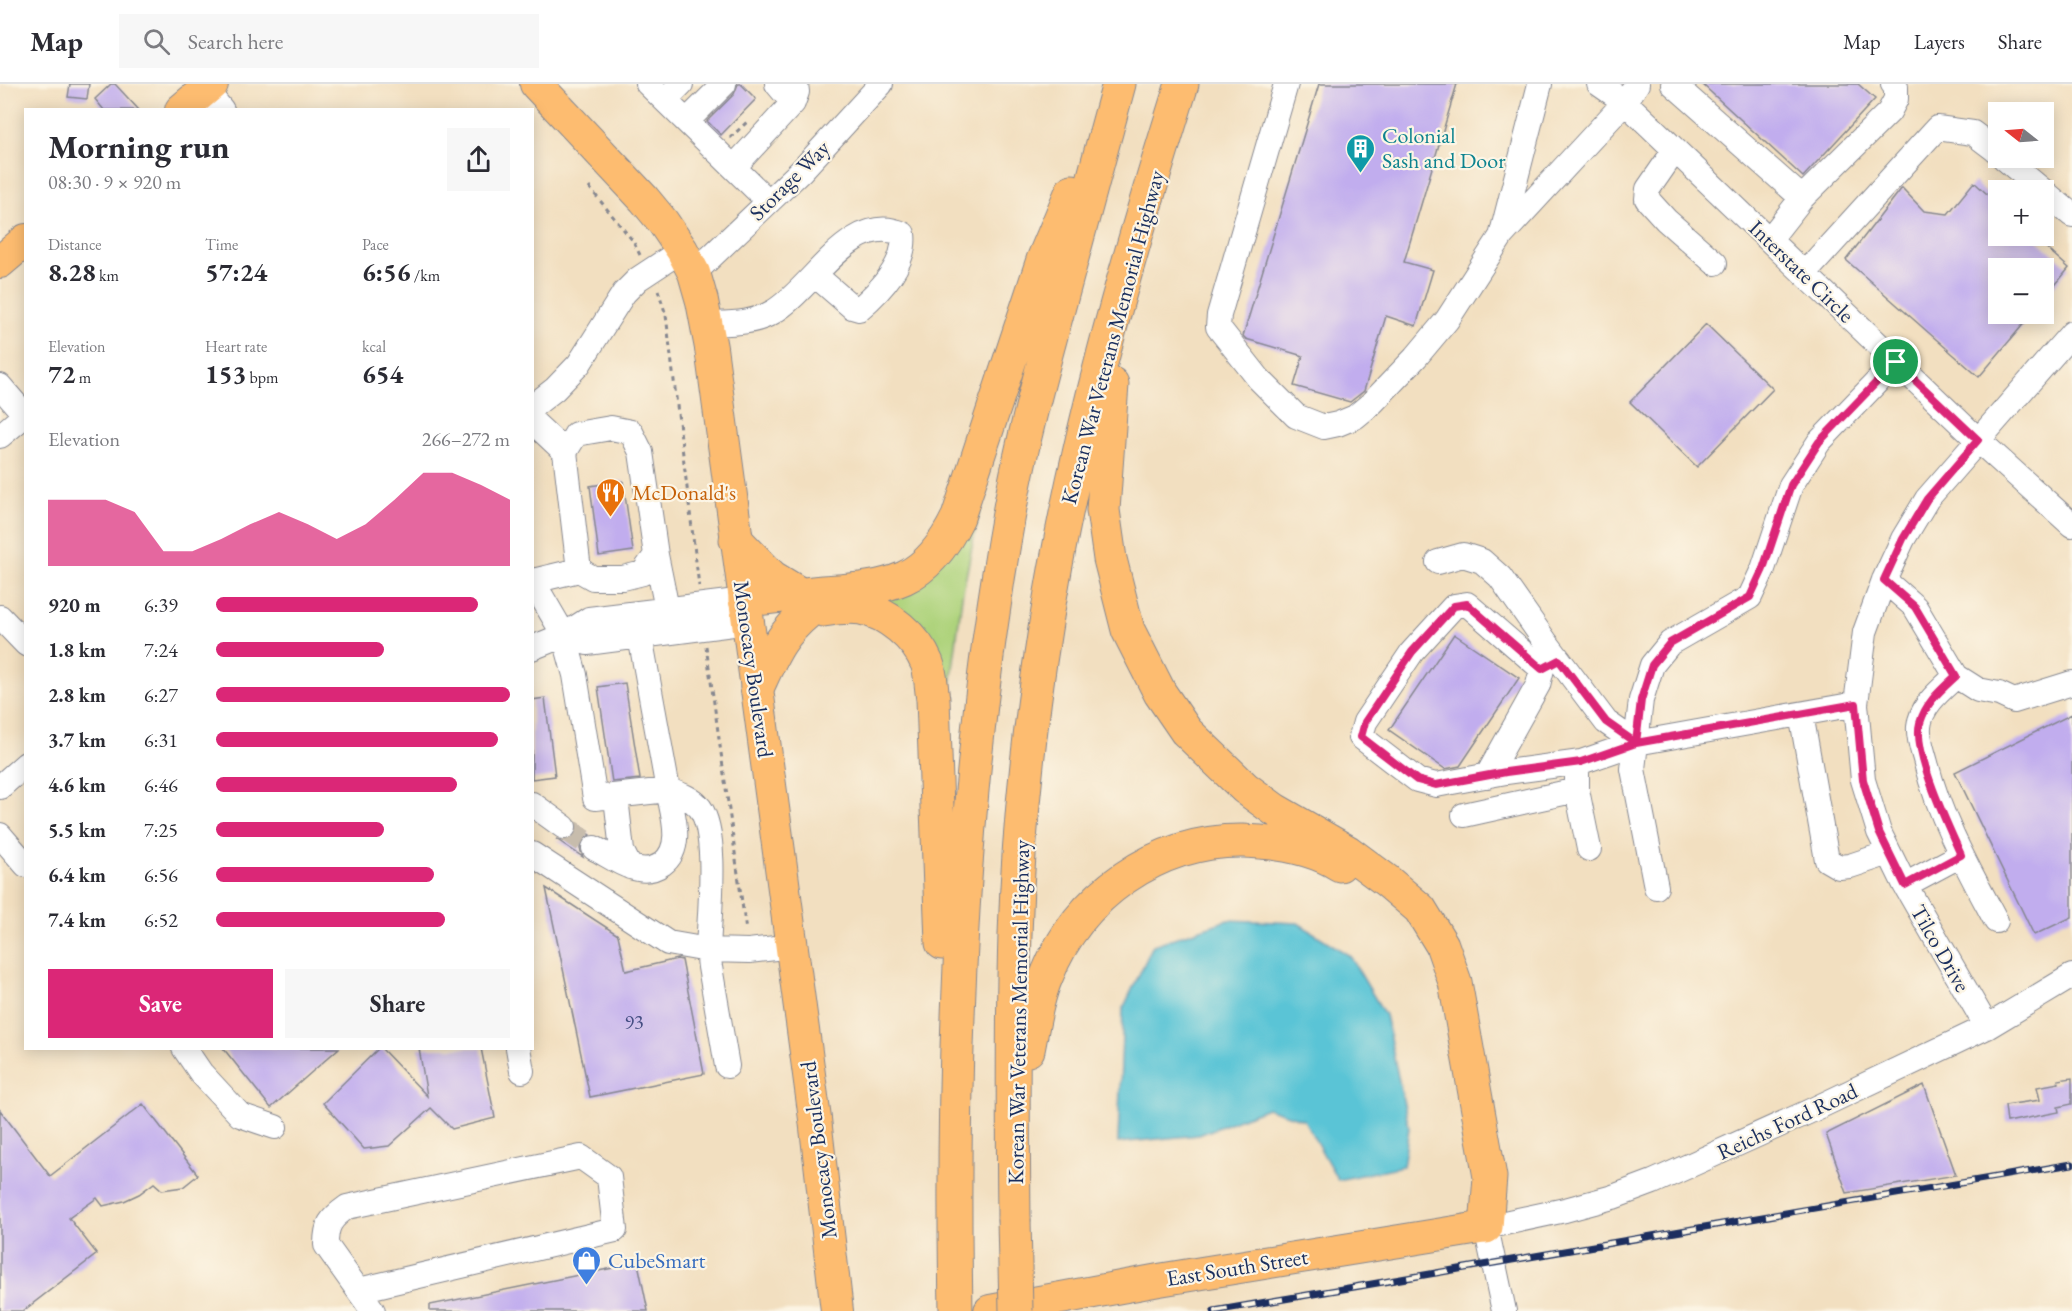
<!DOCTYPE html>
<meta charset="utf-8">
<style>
:root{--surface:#fff;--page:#f7f7f7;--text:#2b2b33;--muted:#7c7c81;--line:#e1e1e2;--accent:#db2777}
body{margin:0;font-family:"EB Garamond",serif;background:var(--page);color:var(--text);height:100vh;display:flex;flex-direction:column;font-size:22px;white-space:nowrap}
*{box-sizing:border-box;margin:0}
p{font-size:20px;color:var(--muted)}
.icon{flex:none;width:33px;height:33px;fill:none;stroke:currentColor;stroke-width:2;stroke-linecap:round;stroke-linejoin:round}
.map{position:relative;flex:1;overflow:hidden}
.drawer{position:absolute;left:24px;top:24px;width:510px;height:942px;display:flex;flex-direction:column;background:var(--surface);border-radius:0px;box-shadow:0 3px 15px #0003}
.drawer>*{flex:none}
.needle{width:39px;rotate:287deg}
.fabs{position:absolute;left:1988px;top:18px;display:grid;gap:12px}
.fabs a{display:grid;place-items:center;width:66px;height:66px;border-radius:0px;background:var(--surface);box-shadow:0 3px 15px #0003;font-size:30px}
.pin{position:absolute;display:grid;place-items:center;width:51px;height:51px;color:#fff;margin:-26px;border:3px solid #fff;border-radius:50%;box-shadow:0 2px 6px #0007}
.round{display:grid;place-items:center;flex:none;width:63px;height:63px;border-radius:0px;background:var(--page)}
.headline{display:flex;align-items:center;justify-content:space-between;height:102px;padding:0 24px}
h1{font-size:33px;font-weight:700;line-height:45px}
.figures{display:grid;grid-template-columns:repeat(3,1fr);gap:9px;height:102px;padding:6px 24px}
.figures div{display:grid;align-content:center}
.figures b{font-size:26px;font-weight:700}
.figures small{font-size:16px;font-weight:400}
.figures p{font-size:16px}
.chart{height:168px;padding:12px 24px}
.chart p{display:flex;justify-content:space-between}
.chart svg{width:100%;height:108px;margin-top:6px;fill:var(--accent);opacity:.7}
.primary-button{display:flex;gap:12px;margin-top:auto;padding:12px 24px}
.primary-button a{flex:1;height:69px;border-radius:0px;background:var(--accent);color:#fff;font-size:24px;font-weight:700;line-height:69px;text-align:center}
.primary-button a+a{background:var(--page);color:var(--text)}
ul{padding:0 24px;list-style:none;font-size:20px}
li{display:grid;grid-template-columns:96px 72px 1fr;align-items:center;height:45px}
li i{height:15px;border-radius:8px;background:var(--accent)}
header{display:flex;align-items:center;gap:36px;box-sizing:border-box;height:84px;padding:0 30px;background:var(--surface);border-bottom:2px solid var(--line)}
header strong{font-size:28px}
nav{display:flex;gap:33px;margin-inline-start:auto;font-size:21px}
.search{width:420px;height:54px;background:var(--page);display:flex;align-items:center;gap:15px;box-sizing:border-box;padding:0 21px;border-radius:0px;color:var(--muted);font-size:22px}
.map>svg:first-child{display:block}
.green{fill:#aed37c;stroke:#64816d;stroke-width:1.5}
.water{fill:#5ac4d6;stroke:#3a7a9a;stroke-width:1.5}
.building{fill:#c1adee}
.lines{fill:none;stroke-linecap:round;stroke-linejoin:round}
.minor-tunnel{stroke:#c7bcac;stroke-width:24;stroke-dasharray:24 12;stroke-linecap:butt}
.minor-casing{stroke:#86878f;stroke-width:26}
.major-casing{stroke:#86878f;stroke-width:34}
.highway-casing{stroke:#86878f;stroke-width:35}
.path{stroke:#86878f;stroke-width:3;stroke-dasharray:4.5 4.5;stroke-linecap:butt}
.minor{stroke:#fff;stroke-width:24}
.major{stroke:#fdbc70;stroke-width:32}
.highway{stroke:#fdbc70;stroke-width:33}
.rail-casing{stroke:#1b2f5e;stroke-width:7}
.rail{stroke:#fcf5e5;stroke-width:4.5;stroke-dasharray:14;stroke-linecap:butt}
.highway-bridge-casing{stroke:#86878f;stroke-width:35;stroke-linecap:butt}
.highway-bridge{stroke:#fdbc70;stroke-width:33}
.route-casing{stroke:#fff;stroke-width:12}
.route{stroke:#db2777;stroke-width:8}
.labels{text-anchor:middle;stroke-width:4.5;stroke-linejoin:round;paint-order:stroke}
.number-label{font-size:20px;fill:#444e82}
.culture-label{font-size:22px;fill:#0d838f;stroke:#fcf5e5;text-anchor:start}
.street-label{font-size:22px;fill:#1b2f5e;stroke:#fcf5e5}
.food-label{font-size:22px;fill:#c56008;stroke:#fcf5e5;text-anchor:start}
.shop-label{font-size:22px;fill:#366cbe;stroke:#fcf5e5;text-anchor:start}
</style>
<header>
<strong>Map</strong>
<div class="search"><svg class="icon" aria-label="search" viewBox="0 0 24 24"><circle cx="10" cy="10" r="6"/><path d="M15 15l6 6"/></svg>Search here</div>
<nav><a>Map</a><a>Layers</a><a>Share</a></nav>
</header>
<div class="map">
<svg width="2072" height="1227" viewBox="0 0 2072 1227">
<rect width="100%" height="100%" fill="#fcf5e5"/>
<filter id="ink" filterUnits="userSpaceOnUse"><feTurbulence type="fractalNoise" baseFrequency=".0167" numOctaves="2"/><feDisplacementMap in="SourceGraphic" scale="12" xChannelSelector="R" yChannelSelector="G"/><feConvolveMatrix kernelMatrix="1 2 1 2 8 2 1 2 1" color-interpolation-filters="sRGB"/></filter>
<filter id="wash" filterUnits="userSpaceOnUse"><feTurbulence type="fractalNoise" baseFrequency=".008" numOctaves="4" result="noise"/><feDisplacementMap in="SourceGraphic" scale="24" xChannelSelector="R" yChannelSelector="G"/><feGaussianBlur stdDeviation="1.35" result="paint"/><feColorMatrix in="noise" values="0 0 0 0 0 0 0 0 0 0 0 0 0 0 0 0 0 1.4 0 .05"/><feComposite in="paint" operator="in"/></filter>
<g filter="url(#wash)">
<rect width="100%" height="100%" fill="#f2dfc0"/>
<!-- green -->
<path class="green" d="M992 364 962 512 943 665 942 614 879 511 901 505Z"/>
<!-- water -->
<path class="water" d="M1228 836 1298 839 1350 872 1385 931 1409 1044 1403 1082 1338 1096 1304 1036 1267 1024 1199 1051 1118 1059 1123 925 1153 861Z"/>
<g id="blocks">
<!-- building -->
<path class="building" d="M70 0H89L87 15 68 13Z
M111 0H115L139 26H104L95 15Z
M738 0H741L756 15 721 51 707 37 734 10Z
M1319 0H1457L1404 178 1433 186 1416 242 1386 232 1364 307 1350 318 1294 302 1303 272 1246 255 1243 252Z
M1702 0H1858L1875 15 1803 93Z
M1974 98 1998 120V152H2033L2069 184 2043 216V184H1998V230H2032L1979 293 1846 176 1902 104 1924 127 1948 130Z
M1706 240 1773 305 1697 383 1630 318Z
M623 397 633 467 599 472 590 402Z
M1454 550 1519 594 1460 682 1445 685 1389 646Z
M625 599 640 695 612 698 598 603Z
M545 614 555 692 532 695V616Z
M2072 630V833L2034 851 1955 688Z
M578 742 590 751 581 758 580 765 583 773 556 755 563 757 570 756 576 751Z
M546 804 618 851 626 887 677 875 682 876 704 990 590 1013Z
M223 964H339L271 1024Z
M379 964H381L427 1012 419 964H481L495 1034 452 1045 431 1024 389 1062 364 1065 323 1019Z
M2072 994V1020L2058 1023 2059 1028 2007 1038 2005 1021 2040 1016 2037 1003 2059 999 2058 996Z
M1924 1001 1956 1091 1847 1109 1826 1050Z
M143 1020 198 1091 183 1103 162 1106 154 1099 139 1110 124 1117 103 1122 97 1114 69 1134 97 1170 23 1227H0V1026L50 1092Z
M638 1179 648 1227H430V1221Z"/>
</g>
</g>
<g filter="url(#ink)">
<use href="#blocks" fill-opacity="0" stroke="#86878f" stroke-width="1.5"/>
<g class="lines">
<!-- minor-tunnel -->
<path class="minor-tunnel" d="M564 743 594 764"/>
<defs>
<path id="minor" d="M201 0 222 26
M648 0 768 117
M777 0 793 19
M1286 0 1219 231 1218 243 1259 295 1296 332 1324 343 1338 340 1355 333 1372 319 1416 273 1447 236 1502 151 1625 18 1637 0
M1599 0 1625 18 1978 356 2072 441
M1673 0 1802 114 1769 156
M665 16 681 0
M687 37 724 0
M1675 66 1648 105 1647 115 1666 136 1715 179
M2004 74 2072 131
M734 83 793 19 797 8 796 0
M1802 114 1889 28 1896 15V3L1893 0
M1502 149 1540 0
M694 189 802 86 881 0
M1804 190 1937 44 1973 49 1998 68
M706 240C730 239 753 240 773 228 812 206 851 126 903 150 907 179 880 207 859 225L852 223 815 191
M0 302 25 331 0 352
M532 323 555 305 579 280 624 209 638 195 682 166
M532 337 565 368 579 486 593 494H623L643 489 656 471 641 368 631 348 611 344 576 350 565 368
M656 471 667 525
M1438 478 1463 471 1482 477 1500 493 1545 557 1606 638 1636 659
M532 496 564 551 575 591 595 714 668 706C672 729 685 763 662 780 652 787 642 787 631 783 618 779 606 770 594 764
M1884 496 1915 523 1956 592 1978 606 1999 610 2014 617 2072 599
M533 497 579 486
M0 533 26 560
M564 551 587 559 748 538
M640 552 668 706C680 710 692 714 700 724 719 750 709 833 708 866L749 867 792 862
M532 564 564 551 589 535 745 516
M1956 592C1941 606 1921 621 1919 643 1918 655 1923 667 1926 679 1940 735 1969 786 1996 837
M1801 630 1827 776 1839 783 1850 782 1889 769
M1636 659 1641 616 1652 581 1670 559 1750 513 1763 485 1791 401 1819 358 1896 278
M1577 690V706L1589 765
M1487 692 1538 601 1542 585 1467 520 1454 522 1412 568 1365 638 1361 653 1417 696 1436 701 1506 688 1581 678 1636 659
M0 703 26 680
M616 713 622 767 630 783
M532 720 564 743
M1464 731 1577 706
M0 751 26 781
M532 770 668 859 708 866 710 883 727 982
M1905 801 1961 771
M1656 803 1633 685 1636 659 1856 620
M1987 943 1905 801 1879 748 1863 696 1856 620 1865 548 1884 496 1903 455 1927 415 2072 249
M184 964 201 989 240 1031 275 1043
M518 964 522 987
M359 1206 615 1146 609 1093 581 1073 347 1123C330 1135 326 1141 326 1161L373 1227
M1504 1227 1486 1143 1565 1126 1613 1113 1653 1098 1806 1029 1987 943 2072 892"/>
<path id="major" d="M536 0 644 115 663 138 682 166 694 189 702 217 711 264 815 1035 837 1227
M181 26 212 0
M0 178 26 156
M990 1227 1159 1196 1486 1143"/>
<path id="highway" d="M1112 300 1103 426 1110 475 1128 546 1160 609 1186 647 1245 704 1275 726 1348 768 1387 797 1420 825 1442 861 1455 898 1490 1093 1486 1143
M736 456 772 493 800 510
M745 516C771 513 797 511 823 508 850 506 879 505 904 494 930 482 946 458 958 433L1043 176 1072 107
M823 526C835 524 848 522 861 524 888 529 916 553 927 579 931 589 931 604 933 615L942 859
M757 604C772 572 780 551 808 528
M1028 966C1033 941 1037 914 1047 891 1079 811 1157 756 1243 757 1275 758 1313 764 1340 781
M1014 1135C1013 1040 1012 945 1015 851 1018 749 1029 646 1045 545 1074 359 1126 179 1182 0
M956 1227C951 958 962 689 1010 424 1023 352 1043 281 1062 211 1081 141 1100 70 1119 0"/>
</defs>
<!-- minor casing -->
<use href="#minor" class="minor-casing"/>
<!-- major casing -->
<use href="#major" class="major-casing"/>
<!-- highway casing -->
<use href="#highway" class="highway-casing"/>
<!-- path -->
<path class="path" d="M730 54 747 38
M589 103 633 157 640 171
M658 206 666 231 699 502
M706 562 746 847"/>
<!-- minor -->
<use href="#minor" class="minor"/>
<!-- major -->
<use href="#major" class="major"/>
<!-- highway -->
<use href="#highway" class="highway"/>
<defs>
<path id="rail" d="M1214 1227 2072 1080"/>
</defs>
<!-- rail casing -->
<use href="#rail" class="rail-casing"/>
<!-- rail -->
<use href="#rail" class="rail"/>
<defs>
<path id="highway-bridge" d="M1014 1135 1016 1227"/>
</defs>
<!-- highway-bridge casing -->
<use href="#highway-bridge" class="highway-bridge-casing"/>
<!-- highway-bridge -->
<use href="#highway-bridge" class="highway-bridge"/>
</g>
</g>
<g class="lines" filter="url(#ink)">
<defs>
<path id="route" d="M1896 278 1819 358 1791 401 1763 485 1750 513 1670 559 1652 581 1641 616 1636 659 1581 678 1506 688 1436 701 1417 696 1361 653 1365 638 1412 568 1454 522 1467 520 1542 585 1559 576 1606 638 1636 659 1856 620 1863 696 1879 748 1905 801 1961 771C1949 744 1912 667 1920 639 1926 618 1941 606 1956 592L1915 523 1884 496 1903 455 1927 415 1978 356 1896 278"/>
</defs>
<!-- route casing -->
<use href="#route" class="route-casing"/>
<!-- route -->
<use href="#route" class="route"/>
</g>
<!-- icons -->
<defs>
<symbol id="building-pin" viewBox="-11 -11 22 30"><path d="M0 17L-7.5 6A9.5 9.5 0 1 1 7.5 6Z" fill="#0f9aa8" stroke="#fcf5e5"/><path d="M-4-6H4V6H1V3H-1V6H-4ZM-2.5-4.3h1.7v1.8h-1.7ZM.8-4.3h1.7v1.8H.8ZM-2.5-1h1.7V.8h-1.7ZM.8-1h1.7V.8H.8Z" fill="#fff"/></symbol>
<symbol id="restaurant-pin" viewBox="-11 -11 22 30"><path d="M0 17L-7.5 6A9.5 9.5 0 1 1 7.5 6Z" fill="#e8710a" stroke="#fcf5e5"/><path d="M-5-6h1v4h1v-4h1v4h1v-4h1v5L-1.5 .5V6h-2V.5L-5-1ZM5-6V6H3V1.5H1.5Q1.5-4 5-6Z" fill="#fff"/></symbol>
<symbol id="shop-pin" viewBox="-11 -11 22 30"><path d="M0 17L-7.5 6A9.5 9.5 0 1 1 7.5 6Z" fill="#3f7fe0" stroke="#fcf5e5"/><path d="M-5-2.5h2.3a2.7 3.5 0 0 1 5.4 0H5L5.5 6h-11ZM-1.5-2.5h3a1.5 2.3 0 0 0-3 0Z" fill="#fff"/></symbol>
</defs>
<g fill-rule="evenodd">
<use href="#building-pin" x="1344" y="48" width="33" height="45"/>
<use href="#restaurant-pin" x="594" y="392" width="33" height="45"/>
<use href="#shop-pin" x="570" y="1160" width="33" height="45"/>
</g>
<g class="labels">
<!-- number labels -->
<g class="number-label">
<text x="634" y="945">93</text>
</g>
<!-- culture labels -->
<g class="culture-label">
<text x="1382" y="59">Colonial<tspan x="1382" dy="25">Sash and Door</tspan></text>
</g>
<!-- street labels -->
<g class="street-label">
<text transform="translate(789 96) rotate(-45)" y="8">Storage Way</text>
<text transform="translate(1802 187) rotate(44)" y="8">Interstate Circle</text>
<text transform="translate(1112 253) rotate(-75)" y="8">Korean War Veterans Memorial Highway</text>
<text transform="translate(754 585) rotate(82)" y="8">Monocacy Boulevard</text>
<text transform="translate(1941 864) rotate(60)" y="8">Tilco Drive</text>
<text transform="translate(1018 928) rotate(-89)" y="8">Korean War Veterans Memorial Highway</text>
<text transform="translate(1787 1037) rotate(-25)" y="8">Reichs Ford Road</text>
<text transform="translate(818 1066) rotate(-97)" y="8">Monocacy Boulevard</text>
<text transform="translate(1237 1183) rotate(-9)" y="8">East South Street</text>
</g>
<!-- food labels -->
<g class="food-label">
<text x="632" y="416">McDonald's</text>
</g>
<!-- shop labels -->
<g class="shop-label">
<text x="608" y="1184">CubeSmart</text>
</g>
</g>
</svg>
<div class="fabs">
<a><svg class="needle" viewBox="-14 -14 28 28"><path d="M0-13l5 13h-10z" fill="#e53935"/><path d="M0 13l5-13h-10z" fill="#7c7c81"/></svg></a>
<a>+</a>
<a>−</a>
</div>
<div class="pin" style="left:1896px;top:278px;background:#1e9e55"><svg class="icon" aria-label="arrive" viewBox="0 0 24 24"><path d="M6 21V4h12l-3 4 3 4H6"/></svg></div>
<section class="drawer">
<div class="headline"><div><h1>Morning run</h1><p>08:30 · 9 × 920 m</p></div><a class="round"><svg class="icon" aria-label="share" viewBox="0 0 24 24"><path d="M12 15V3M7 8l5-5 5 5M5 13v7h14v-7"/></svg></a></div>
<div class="figures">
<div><p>Distance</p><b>8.28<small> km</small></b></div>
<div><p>Time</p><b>57:24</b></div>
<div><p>Pace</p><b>6:56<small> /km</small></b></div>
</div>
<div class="figures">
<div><p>Elevation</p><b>72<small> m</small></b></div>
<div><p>Heart rate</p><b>153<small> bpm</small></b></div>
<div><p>kcal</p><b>654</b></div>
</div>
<div class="chart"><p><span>Elevation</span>266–272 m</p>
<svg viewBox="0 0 160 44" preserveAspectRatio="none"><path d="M0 44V17L10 17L20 17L30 22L40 38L50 38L60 33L70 27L80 22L90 27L100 33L110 27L120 17L130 6L140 6L150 11L160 17V44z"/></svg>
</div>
<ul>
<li><b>920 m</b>6:39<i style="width:89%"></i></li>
<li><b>1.8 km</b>7:24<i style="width:57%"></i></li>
<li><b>2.8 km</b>6:27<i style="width:100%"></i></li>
<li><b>3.7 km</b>6:31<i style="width:96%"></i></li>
<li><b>4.6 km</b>6:46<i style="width:82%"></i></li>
<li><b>5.5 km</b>7:25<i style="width:57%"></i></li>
<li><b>6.4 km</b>6:56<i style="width:74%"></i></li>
<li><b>7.4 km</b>6:52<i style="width:78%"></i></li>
</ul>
<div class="primary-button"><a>Save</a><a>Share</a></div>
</section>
</div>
